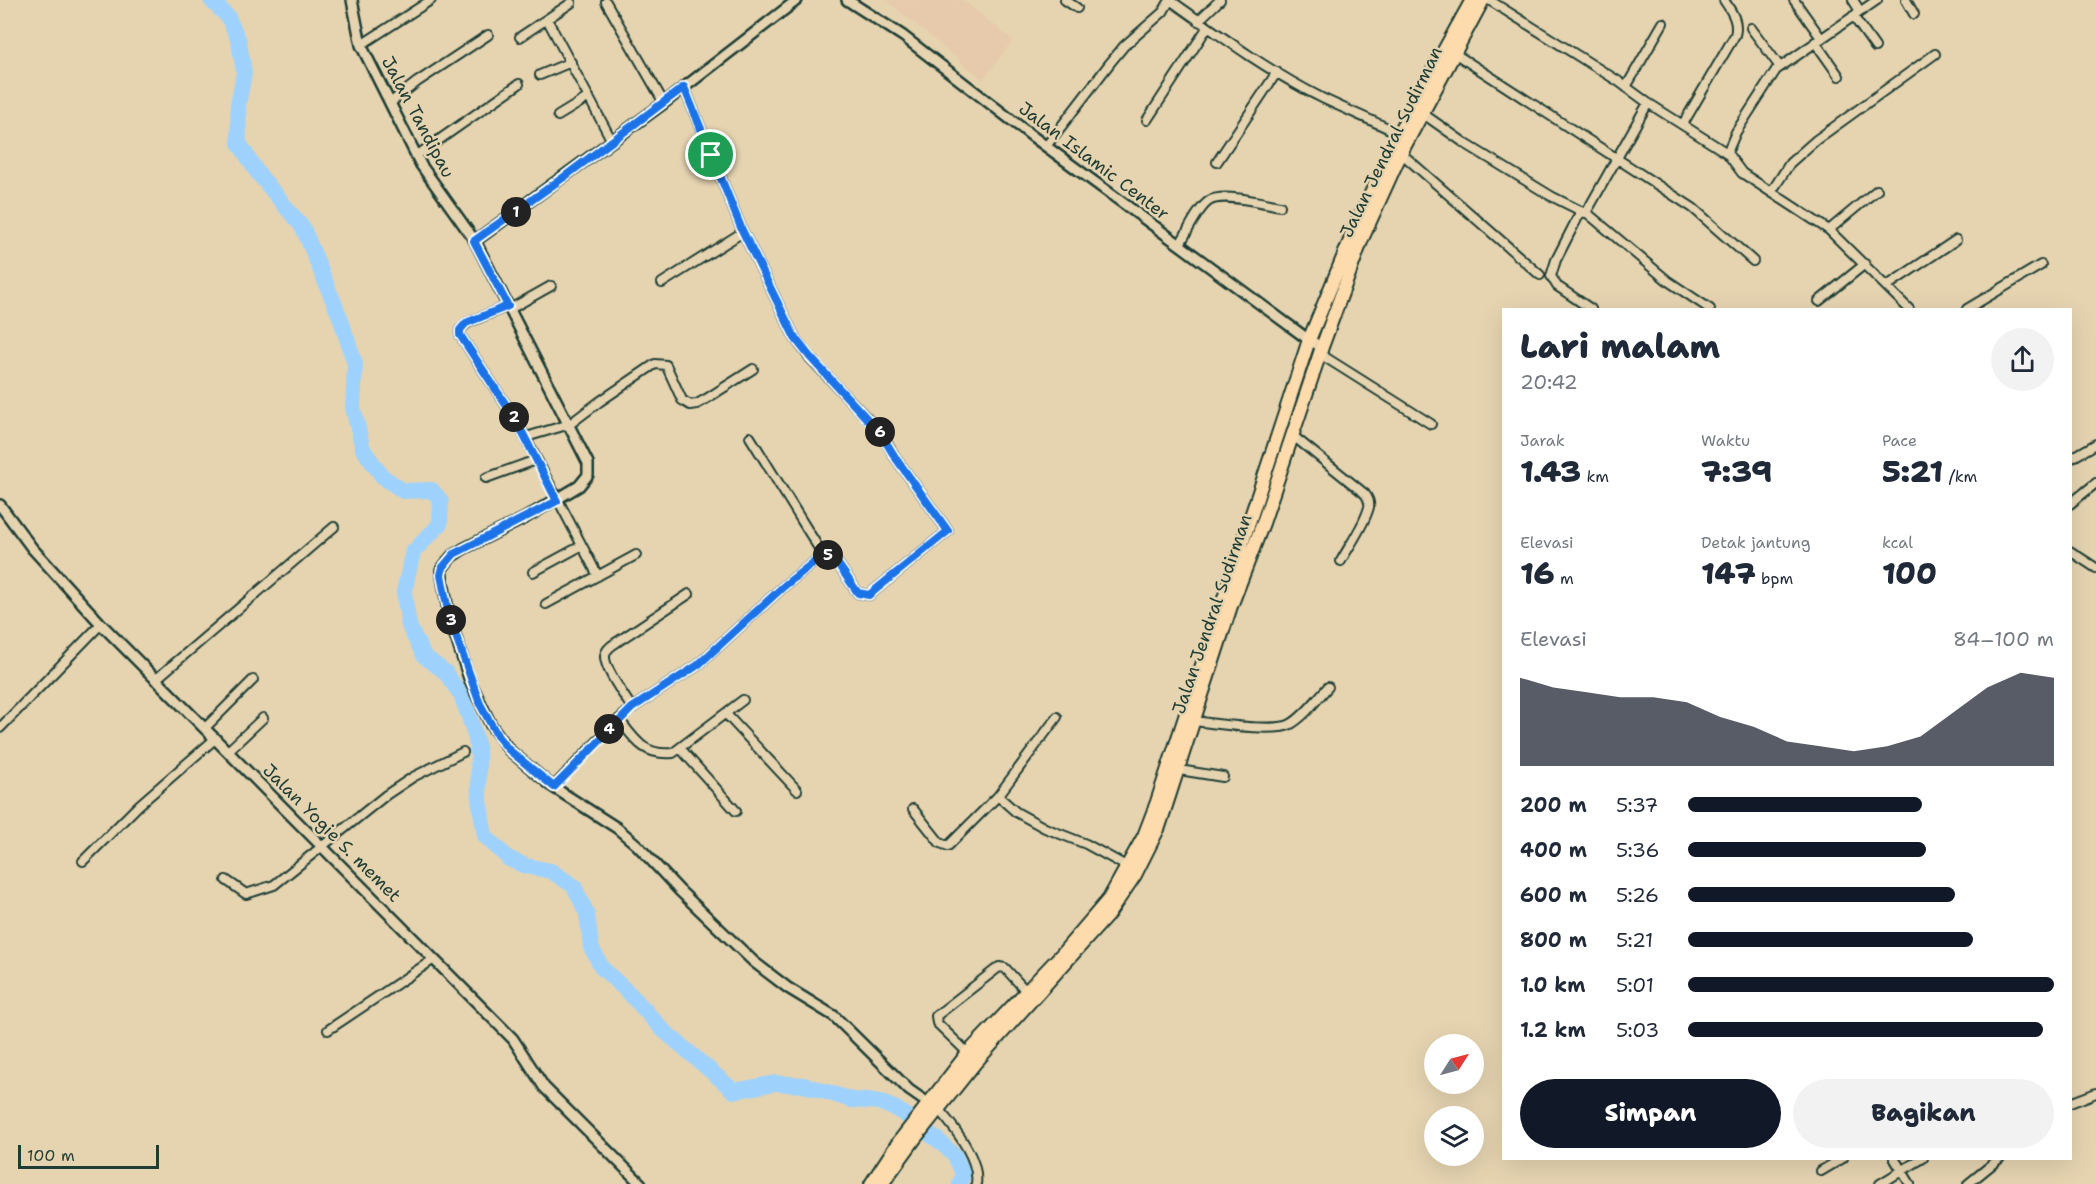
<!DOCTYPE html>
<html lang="id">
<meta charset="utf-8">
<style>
:root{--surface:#fff;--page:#f2f2f3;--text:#1f2937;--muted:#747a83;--accent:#111827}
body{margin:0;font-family:"Shantell Sans",sans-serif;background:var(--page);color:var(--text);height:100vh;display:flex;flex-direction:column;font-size:22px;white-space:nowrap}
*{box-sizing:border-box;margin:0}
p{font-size:20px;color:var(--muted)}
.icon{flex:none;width:33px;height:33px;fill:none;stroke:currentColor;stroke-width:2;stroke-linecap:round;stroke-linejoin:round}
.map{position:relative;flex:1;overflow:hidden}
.details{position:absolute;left:1502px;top:308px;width:570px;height:852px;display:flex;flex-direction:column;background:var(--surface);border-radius:0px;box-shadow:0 6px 24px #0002}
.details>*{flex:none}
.needle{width:39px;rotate:54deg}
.tools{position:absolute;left:1424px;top:1034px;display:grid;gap:12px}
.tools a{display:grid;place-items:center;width:60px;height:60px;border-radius:50%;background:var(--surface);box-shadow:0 6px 24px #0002;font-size:30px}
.scale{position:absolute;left:18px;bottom:15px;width:141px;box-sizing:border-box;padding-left:6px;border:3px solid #1f3d34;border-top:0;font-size:16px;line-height:21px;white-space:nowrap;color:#1f3d34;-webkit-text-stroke:4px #e6d4b1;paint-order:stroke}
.pin{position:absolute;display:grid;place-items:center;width:51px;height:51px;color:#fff;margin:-26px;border:3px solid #fff;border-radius:50%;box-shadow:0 2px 6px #0007}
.km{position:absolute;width:30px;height:30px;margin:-15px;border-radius:50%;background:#222;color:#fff;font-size:16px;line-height:30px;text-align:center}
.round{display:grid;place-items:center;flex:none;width:63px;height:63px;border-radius:32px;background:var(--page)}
.head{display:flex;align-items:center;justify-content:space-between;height:102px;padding:0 18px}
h1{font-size:33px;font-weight:800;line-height:45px}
.stats{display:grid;grid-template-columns:repeat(3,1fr);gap:9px;height:102px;padding:6px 18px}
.stats div{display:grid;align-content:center}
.stats b{font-size:30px;font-weight:800}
.stats small{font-size:16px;font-weight:400}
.stats p{font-size:16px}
.chart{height:168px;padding:12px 18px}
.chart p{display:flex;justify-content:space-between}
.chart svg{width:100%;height:108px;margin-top:6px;fill:var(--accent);opacity:.7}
.action{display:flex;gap:12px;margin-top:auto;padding:12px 18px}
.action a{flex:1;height:69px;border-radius:36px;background:var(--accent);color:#fff;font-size:24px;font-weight:800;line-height:69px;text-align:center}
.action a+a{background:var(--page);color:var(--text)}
ul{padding:0 18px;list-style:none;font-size:20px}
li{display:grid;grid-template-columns:96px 72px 1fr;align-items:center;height:45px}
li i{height:15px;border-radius:8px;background:var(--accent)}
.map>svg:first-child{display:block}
.built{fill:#e6caab}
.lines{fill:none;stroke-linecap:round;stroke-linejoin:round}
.river{stroke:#9ed2fc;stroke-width:16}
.minor-casing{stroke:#1f3d34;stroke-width:12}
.tertiary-casing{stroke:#1f3d34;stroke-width:14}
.trunk-casing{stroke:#1f3d34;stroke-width:16}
.minor{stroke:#e6d4b1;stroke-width:8}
.tertiary{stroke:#e6d4b1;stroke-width:9}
.trunk{stroke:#fddbac;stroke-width:12}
.route-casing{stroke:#fff;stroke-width:12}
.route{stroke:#1a73e8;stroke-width:8}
.labels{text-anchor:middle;stroke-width:5;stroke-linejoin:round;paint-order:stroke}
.street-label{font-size:18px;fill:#1f3d34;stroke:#e6d4b1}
</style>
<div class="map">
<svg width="2096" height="1184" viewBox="0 0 2096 1184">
<rect width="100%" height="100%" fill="#e6d4b1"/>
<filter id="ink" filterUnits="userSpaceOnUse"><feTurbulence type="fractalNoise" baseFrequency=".0167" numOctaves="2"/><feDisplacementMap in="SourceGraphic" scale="12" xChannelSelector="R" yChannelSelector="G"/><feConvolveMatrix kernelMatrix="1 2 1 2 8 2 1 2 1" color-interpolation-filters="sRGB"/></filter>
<g filter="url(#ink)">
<!-- built -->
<path class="built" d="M886 0H963L1013 40 983 80Z"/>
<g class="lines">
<!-- river -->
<path class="river" d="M211 0 228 17 239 41 244 73 238 105 239 143 257 172 303 228 340 317 355 364 353 408 363 449 382 476 403 491 432 490 441 501 440 524 413 552 404 592 409 626 424 656 445 672 461 695 471 722 478 747 479 799 485 836 509 859 526 866 551 871 574 886 587 914 591 947 602 968 631 995 662 1029 734 1091 775 1083 804 1085 852 1100 879 1102 896 1109 915 1121 923 1130 938 1140 955 1156 963 1174 960 1184"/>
<defs>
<path id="minor" d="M1065 0 1077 8
M1170 0C1219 35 1268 71 1322 98 1349 111 1376 122 1402 135
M1794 0 1821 38
M1853 0 1860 11
M1906 0 1914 14
M606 2 664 103
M571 3 547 19 612 141
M1853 16 1875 47
M1198 21 1220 0
M1751 28 1780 67
M520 37 547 19
M1815 42 1839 76
M361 45 431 0
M1454 53 1693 208 1753 261
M540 75 571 62
M1626 87 1663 23
M390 103 417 82 488 35
M1648 103 1727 153 1742 173 1829 230 1909 309
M1422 113 1466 144 1551 196 1585 213 1590 206 1648 103 1618 81 1489 0
M558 116 589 97
M1147 120 1207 28
M1683 124 1735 35C1739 21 1731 11 1724 0
M1047 145 1110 63 1124 46 1163 12 1170 0
M1401 153 1540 275
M1727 153 1736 132 1776 70 1877 0
M416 156 519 84
M1217 162 1277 72
M1772 191 1790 163 1816 140 1935 54
M1581 211 1556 260 1551 276 1557 286 1591 309
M1586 212 1668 281 1710 309
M1829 230 1877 190
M1180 244C1187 233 1198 208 1209 201 1222 192 1264 203 1280 206
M662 283 743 232
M1887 286 1956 240
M1819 301 1865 264
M508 306 467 323 460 330V335L516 420 598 576
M510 309 551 286
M1967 309 2041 265
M1320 354 1431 424
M1292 435 1365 494C1368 498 1370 502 1369 507 1365 524 1349 546 1341 561
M526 437 570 424 599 402 655 364 666 365 682 400 690 405 697 404 706 399 753 369
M750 437 823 555
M2070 459 2096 444
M486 478 536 460
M2070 504 2096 483
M2070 551 2096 568
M533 572 581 546
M546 604 636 555
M155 680 334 527
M632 708C625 697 604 668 605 656 605 650 612 645 617 642L689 594
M726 714 797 790
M1057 717 998 796 1016 812 1045 828 1086 844 1128 867
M619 719C635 740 644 756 673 753L743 700
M1193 721C1213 723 1276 733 1291 724 1306 715 1317 699 1328 687
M0 728 101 624
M205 728 253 680
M680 748 736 811
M228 751 263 718
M1179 770 1223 777
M553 787 615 723 632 708 698 665 784 586 823 555 828 554 833 557 858 593 869 595 948 531 895 457 881 433 810 358 795 338 742 230 684 87
M913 809 940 843 948 846 998 796
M83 861 139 805 216 738
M226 880 246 894 274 885 386 795 413 777 463 752
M328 1030 434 959
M971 1056 937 1023 936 1016 999 967 1005 968 1026 991
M2070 1103 2096 1093
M939 1110C954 1127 980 1159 976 1184
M1894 1158 1910 1184
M1821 1171 1843 1158
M1880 1184 1923 1158
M1968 1184 2000 1158"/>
<path id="tertiary" d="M352 0 361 45 421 165 475 241 588 463V475L579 486 525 518 463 549 451 557 441 570 449 616 470 681 491 725 509 750 553 787 617 828 637 845 680 891 754 962 788 988 834 1016 894 1075 909 1090 932 1106
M847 0 903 36 1032 136 1309 340 1322 347
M475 241 664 103 797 0
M0 505 32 548 101 624 513 1039 544 1087 641 1184"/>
<path id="trunk" d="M871 1184 898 1143 967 1054 1062 954 1109 899 1144 836 1157 802 1309 340 1358 221 1399 134 1421 92 1472 0
M882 1184 916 1137 975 1063 1107 916 1135 875 1159 827 1231 606 1263 523 1322 347 1362 239 1401 153 1483 0"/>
</defs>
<!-- minor casing -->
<use href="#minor" class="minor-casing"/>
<!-- tertiary casing -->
<use href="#tertiary" class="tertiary-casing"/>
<!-- trunk casing -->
<use href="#trunk" class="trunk-casing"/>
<!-- minor -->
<use href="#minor" class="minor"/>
<!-- tertiary -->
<use href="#tertiary" class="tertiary"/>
<!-- trunk -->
<use href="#trunk" class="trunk"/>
</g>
</g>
<g class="lines" filter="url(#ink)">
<defs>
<path id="route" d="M684 87 742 230 795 338 810 357 881 434 895 457 948 531 869 595 858 593 833 557 828 554 823 555 784 586 698 665 632 708 554 787 509 750 498 737 480 704 449 616 441 575 443 567 454 554 557 501 516 420 460 335V330L466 323 508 306 474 241 564 177Z"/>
</defs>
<!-- route casing -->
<use href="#route" class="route-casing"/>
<!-- route -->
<use href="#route" class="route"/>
</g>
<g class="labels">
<!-- street labels -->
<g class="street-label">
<text transform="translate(418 117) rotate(62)" y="6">Jalan Tandipau</text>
<text transform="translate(1391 142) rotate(-64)" y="6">Jalan Jendral Sudirman</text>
<text transform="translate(1094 161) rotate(37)" y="6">Jalan Islamic Center</text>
<text transform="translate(1212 614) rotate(-71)" y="6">Jalan Jendral Sudirman</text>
<text transform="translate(332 833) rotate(45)" y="6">Jalan Yogie S. memet</text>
</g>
</g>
</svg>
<div class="tools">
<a><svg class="needle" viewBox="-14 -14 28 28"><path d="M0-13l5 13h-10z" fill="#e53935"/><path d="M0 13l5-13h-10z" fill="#747a83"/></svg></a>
<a><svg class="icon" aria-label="layers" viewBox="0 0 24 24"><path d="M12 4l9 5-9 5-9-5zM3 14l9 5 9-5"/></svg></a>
</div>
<div class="scale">100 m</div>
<div class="pin" style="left:711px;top:155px;background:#1e9e55"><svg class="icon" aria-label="arrive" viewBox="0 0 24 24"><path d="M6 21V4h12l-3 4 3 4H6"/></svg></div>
<b class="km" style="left:516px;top:212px">1</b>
<b class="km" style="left:514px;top:417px">2</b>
<b class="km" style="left:451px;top:620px">3</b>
<b class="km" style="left:609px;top:729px">4</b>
<b class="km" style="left:828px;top:555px">5</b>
<b class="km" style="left:880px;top:432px">6</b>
<section class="details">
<div class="head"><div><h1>Lari malam</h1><p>20:42</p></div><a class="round"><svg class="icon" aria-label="share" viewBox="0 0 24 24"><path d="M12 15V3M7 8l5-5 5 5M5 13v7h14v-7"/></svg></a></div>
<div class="stats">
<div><p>Jarak</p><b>1.43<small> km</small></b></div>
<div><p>Waktu</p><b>7:39</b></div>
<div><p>Pace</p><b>5:21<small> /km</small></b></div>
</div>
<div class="stats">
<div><p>Elevasi</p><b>16<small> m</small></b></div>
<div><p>Detak jantung</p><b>147<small> bpm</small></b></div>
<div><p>kcal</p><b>100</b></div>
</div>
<div class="chart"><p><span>Elevasi</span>84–100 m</p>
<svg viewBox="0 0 160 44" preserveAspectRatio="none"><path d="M0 44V8L10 12L20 14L30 16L40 16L50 18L60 24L70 28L80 34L90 36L100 38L110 36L120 32L130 22L140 12L150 6L160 8V44z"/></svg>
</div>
<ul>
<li><b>200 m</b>5:37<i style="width:64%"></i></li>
<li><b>400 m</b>5:36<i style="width:65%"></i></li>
<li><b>600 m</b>5:26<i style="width:73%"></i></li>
<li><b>800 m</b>5:21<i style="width:78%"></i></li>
<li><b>1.0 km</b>5:01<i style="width:100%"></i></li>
<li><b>1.2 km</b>5:03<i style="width:97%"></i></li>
</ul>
<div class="action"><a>Simpan</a><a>Bagikan</a></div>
</section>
</div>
